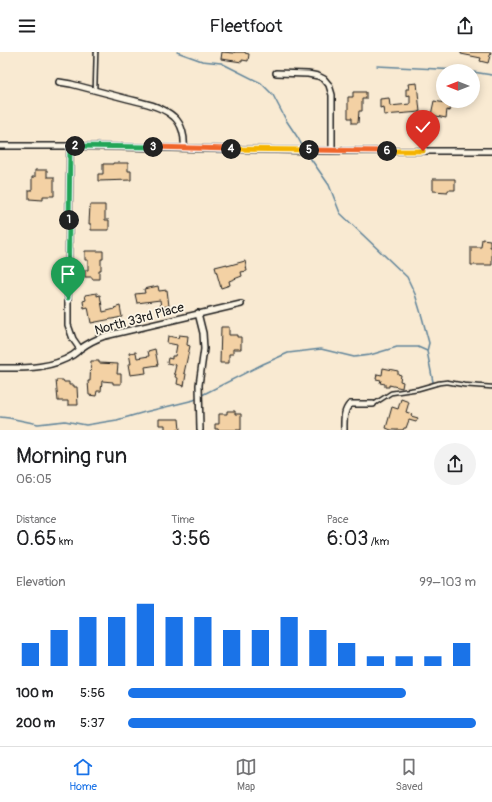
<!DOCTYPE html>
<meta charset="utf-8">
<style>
:root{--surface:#fff;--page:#f2f2f2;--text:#202124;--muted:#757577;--line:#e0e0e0;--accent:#1a73e8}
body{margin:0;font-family:Pangolin,sans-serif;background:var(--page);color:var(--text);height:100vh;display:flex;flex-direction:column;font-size:15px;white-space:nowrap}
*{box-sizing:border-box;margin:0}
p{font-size:13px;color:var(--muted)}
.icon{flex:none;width:22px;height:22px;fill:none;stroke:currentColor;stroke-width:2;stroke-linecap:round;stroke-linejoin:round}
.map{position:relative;height:378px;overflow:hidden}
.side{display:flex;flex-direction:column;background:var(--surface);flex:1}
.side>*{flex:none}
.needle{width:26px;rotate:270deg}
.buttons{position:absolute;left:436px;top:12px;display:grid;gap:8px}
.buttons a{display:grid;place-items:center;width:44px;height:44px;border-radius:50%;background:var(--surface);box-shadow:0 2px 10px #0003;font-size:20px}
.pin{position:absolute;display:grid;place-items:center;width:34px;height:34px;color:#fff;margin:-41px -17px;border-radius:50% 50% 50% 0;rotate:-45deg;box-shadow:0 0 4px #0007}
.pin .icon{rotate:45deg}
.km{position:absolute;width:20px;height:20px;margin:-10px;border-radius:50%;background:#222;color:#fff;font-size:11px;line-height:20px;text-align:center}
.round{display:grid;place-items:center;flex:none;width:42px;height:42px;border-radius:21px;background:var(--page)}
.headline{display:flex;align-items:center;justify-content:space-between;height:68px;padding:0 16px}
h1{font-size:22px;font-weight:600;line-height:30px}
.figures{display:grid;grid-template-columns:repeat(3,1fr);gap:6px;height:68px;padding:4px 16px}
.figures div{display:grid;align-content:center}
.figures b{font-size:20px;font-weight:600}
.figures small{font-size:11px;font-weight:400}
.figures p{font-size:11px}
.chart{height:112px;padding:8px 16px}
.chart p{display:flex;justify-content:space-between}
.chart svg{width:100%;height:72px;margin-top:4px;stroke:var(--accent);stroke-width:6}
ul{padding:0 16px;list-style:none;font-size:13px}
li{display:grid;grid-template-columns:64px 48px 1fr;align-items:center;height:30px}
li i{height:10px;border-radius:5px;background:var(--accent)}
header{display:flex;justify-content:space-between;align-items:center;height:52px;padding:0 16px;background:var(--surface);font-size:18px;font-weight:600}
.tab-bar{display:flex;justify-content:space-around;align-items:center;height:56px;border-top:1px solid var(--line);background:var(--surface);font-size:11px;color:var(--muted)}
.tab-bar a{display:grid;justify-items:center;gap:2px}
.tab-bar .on{color:var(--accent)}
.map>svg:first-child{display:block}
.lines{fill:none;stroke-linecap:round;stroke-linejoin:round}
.stream{stroke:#60849a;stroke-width:1.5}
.building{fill:#f3d1a4;stroke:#1c1c1c}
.service-casing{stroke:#1c1c1c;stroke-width:5.5}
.minor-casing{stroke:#1c1c1c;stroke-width:8}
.service{stroke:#fcf5e5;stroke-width:2.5}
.minor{stroke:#fcf5e5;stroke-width:5}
.split-1-casing{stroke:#fff;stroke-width:8}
.split-2-casing{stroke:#fff;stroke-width:8}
.split-3-casing{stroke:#fff;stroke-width:8}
.split-4-casing{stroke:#fff;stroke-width:8}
.split-5-casing{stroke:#fff;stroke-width:8}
.split-6-casing{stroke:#fff;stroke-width:8}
.split-7-casing{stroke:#fff;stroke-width:8}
.split-1{stroke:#22a559;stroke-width:5}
.split-2{stroke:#22a559;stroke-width:5}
.split-3{stroke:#22a559;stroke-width:5}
.split-4{stroke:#f0652b;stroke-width:5}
.split-5{stroke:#f5b400;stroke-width:5}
.split-6{stroke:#f0652b;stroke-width:5}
.split-7{stroke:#f5b400;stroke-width:5}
.labels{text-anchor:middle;stroke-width:3.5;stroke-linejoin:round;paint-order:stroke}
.street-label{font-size:13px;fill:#1c1c1c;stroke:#fcf5e5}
</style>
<header><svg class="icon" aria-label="menu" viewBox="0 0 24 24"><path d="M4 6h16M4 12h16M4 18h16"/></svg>Fleetfoot<svg class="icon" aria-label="share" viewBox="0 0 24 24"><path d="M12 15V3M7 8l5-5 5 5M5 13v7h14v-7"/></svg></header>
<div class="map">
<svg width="492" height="378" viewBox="0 0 492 378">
<rect width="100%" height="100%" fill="#f9ead2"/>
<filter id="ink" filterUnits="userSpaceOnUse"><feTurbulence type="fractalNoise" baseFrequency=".025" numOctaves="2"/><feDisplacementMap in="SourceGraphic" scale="8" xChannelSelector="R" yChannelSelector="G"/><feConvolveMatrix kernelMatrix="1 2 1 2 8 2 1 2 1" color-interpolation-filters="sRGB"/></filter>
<g filter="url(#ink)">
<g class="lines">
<!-- stream -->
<path class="stream" d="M177 0 202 9 221 11 261 31 273 43 286 68 298 86 304 97
M377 14 458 18 467 19
M473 20 492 23
M306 100 329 133 340 161 407 225 415 242 422 265 429 291 427 299 433 330
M200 344 263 312 288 301 321 297 354 305 370 303 397 295H418L427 299
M0 365 9 366 38 372 65 369 86 373 117 368 145 360 194 348 197 346"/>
</g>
<!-- building -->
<path class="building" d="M222 0 234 1V0H245V1L249 2 248 9 242 8V10L221 7Z
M461 0H491L488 11 480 9 481 6 461 2Z
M417 31 420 60 384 63 383 55 380 56V47L389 46 390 54 410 52V43L406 44V37H409L408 32Z
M353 40H366V47H362V59H359L358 71H352V66H348V45H353Z
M434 49 451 52 450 59 447 58 446 66 431 63Z
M113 111H128V119H131V128L98 129V122H103V112H113Z
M35 118H47V125H54V144H43V148L29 147V138H32V125H35Z
M433 127H455V138H448V140L433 139Z
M90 153H105V168H109V178H91V172H89Z
M482 187 490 188V195H492V213H471V195H481Z
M85 199H103V207H101V218H99V227H92V225H85V218H88V208H85Z
M245 209 247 219 241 220 242 224 229 229 230 233 221 236 215 215 227 212V214Z
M158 234 159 239 167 238 169 254 161 255 160 248 137 251 135 242 145 241 144 237Z
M97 241V244L100 243 103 260 115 257 114 256 120 254 122 265 91 271 88 255 84 256 83 249 86 248 85 243Z
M221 275H229V283H237V285H241V297H233V302H229V311H220Z
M179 283 188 284 187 293 190 294 184 321 186 322 184 334 177 332 178 326 175 325 176 322H174L176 313 167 311 168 306 172 307V304H175L177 293 167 291 168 284 178 286Z
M155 297 158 313 145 315 146 321 130 323 128 312H131L129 301 136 300 137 306 149 304 148 299Z
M91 309H99V311L118 312 117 322H121V332H113V330L102 329 101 339H97L96 344 89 343 88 329H90Z
M383 316 398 319V322L401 323 400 329 403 330 402 336 389 333V335H385V332L380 331 381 328 376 327 377 322 382 323Z
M56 328H63L64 330H69V333H74V335H77L78 353H68V349H58Z
M401 347 409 350 406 360 412 362 411 364 418 366 416 370 409 368 406 376H404L403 378H391L386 376 392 355 398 357Z
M227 359H235V362H241V378H218V377H215V372H219V362H227Z
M159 367H179L180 378H165V373H159Z"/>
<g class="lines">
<defs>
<path id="service" d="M95 38 96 0
M374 352 391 341 418 337 439 331 447 330 464 333 492 335"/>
<path id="minor" d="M276 21 308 22 318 24 324 27 329 33 332 43V99
M59 30 71 32C90 37 109 42 128 47 143 51 162 54 174 65 182 72 185 85 184 96
M0 94H70L332 99H492
M70 94 68 246V273L73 287 80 297
M198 261 203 281 204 297 199 333 200 378
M0 316C25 316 51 317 73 303 76 301 78 299 80 297 88 291 96 287 105 284L241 252
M344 378C344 369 343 359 350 352H373"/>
</defs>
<!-- service casing -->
<use href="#service" class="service-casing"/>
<!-- minor casing -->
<use href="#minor" class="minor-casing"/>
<!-- service -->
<use href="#service" class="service"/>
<!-- minor -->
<use href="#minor" class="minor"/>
</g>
</g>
<g class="lines" filter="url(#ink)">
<defs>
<path id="split-1" d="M68 246 69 168"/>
<path id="split-2" d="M69 168 70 94H75"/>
<path id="split-3" d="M75 94 153 95"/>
<path id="split-4" d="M153 95 231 97"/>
<path id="split-5" d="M231 97 309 98"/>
<path id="split-6" d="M309 98 387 99"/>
<path id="split-7" d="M387 99H423"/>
</defs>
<!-- split-1 casing -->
<use href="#split-1" class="split-1-casing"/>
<!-- split-2 casing -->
<use href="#split-2" class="split-2-casing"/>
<!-- split-3 casing -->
<use href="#split-3" class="split-3-casing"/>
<!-- split-4 casing -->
<use href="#split-4" class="split-4-casing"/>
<!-- split-5 casing -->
<use href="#split-5" class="split-5-casing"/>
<!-- split-6 casing -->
<use href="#split-6" class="split-6-casing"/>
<!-- split-7 casing -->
<use href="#split-7" class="split-7-casing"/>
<!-- split-1 -->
<use href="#split-1" class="split-1"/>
<!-- split-2 -->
<use href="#split-2" class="split-2"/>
<!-- split-3 -->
<use href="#split-3" class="split-3"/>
<!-- split-4 -->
<use href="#split-4" class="split-4"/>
<!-- split-5 -->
<use href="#split-5" class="split-5"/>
<!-- split-6 -->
<use href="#split-6" class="split-6"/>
<!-- split-7 -->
<use href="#split-7" class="split-7"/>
</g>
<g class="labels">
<!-- street labels -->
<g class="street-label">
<text transform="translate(139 266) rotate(-15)" y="5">North 33rd Place</text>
</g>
</g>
</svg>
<div class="buttons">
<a><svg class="needle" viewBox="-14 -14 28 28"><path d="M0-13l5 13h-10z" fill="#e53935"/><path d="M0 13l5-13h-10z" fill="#757577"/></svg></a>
</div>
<div class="pin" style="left:68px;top:246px;background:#1e9e55"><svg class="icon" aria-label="arrive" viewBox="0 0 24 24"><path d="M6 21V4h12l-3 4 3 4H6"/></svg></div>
<div class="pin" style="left:423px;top:99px;background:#d93025"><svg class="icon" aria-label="check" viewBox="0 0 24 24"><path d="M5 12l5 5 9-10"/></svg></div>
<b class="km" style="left:69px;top:168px">1</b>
<b class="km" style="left:75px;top:94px">2</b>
<b class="km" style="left:153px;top:95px">3</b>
<b class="km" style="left:231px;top:97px">4</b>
<b class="km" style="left:309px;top:98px">5</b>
<b class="km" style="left:387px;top:99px">6</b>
</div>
<section class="side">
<div class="headline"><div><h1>Morning run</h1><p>06:05</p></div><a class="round"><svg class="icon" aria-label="share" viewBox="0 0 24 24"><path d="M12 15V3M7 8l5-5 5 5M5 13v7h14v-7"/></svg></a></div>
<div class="figures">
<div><p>Distance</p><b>0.65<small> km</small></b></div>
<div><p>Time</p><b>3:56</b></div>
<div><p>Pace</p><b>6:03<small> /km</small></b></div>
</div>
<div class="chart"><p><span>Elevation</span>99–103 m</p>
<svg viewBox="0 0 160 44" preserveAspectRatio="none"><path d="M5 44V30M15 44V22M25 44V14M35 44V14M45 44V6M55 44V14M65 44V14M75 44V22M85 44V22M95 44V14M105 44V22M115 44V30M125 44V38M135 44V38M145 44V38M155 44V30"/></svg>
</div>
<ul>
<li><b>100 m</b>5:56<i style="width:80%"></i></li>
<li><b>200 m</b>5:37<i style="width:100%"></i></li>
</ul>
</section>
<nav class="tab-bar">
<a class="on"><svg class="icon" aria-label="home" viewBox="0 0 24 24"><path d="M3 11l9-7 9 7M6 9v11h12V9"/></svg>Home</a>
<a><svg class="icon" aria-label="map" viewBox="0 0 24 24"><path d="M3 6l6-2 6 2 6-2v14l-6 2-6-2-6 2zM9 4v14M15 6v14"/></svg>Map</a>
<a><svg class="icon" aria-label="saved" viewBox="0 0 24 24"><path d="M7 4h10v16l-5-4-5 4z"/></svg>Saved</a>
</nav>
